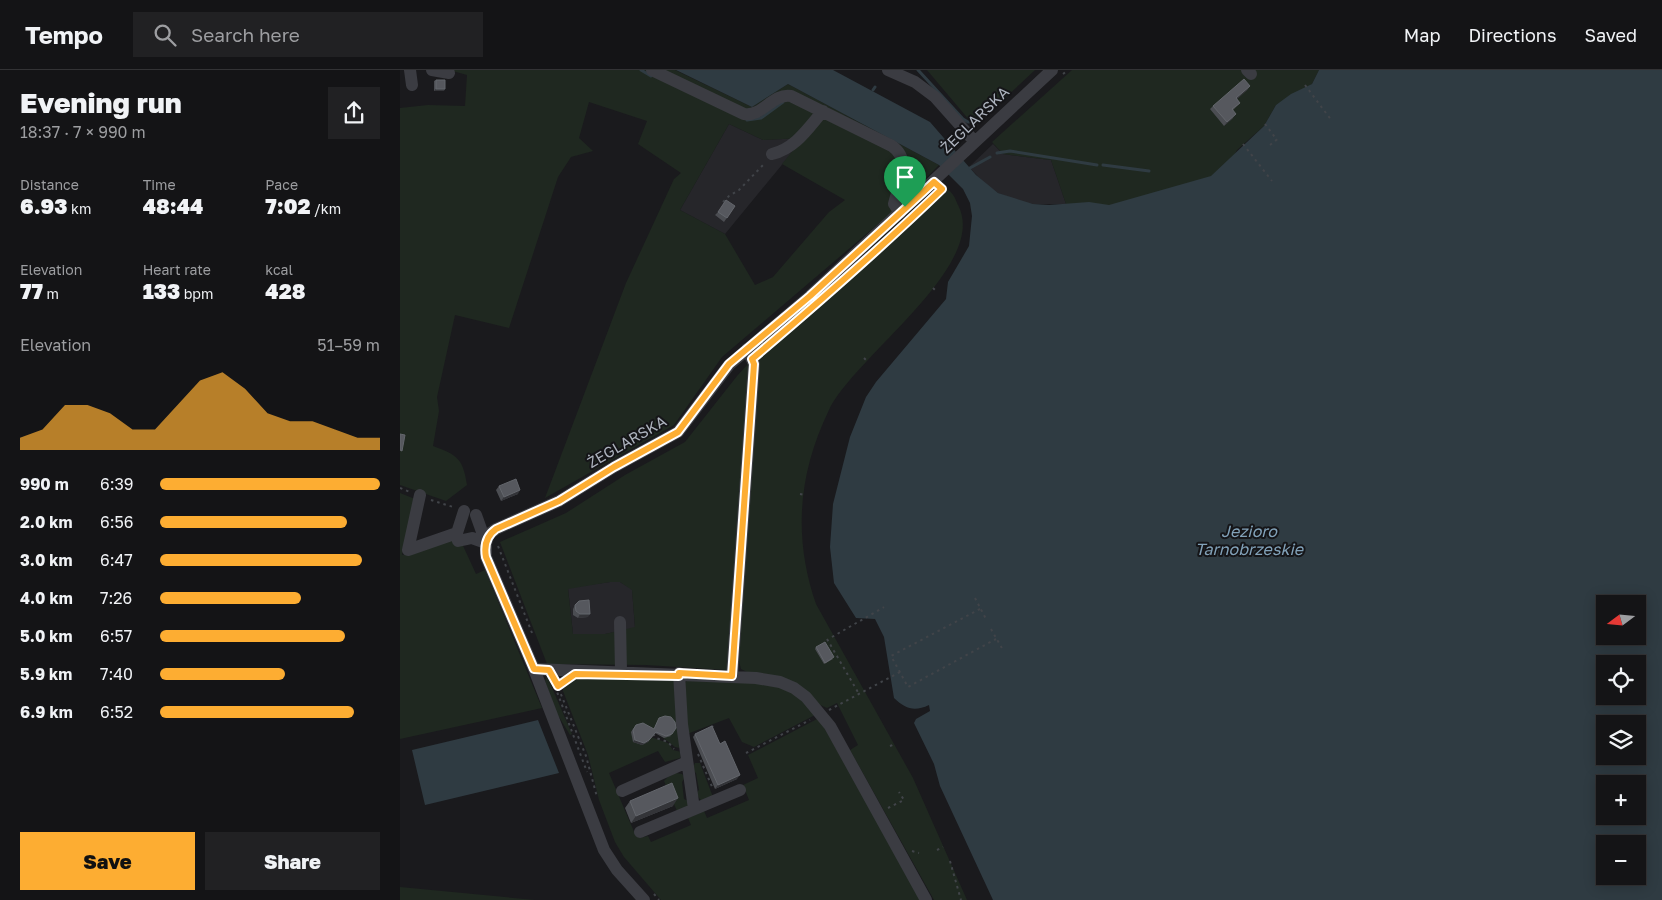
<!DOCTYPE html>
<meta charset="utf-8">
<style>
:root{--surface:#141416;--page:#212123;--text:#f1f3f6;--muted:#9d9ea1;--line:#333335;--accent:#fdad32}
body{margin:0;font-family:"Golos Text",sans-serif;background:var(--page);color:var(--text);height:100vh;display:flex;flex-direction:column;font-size:19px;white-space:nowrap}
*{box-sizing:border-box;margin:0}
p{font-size:16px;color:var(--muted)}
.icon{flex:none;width:28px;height:28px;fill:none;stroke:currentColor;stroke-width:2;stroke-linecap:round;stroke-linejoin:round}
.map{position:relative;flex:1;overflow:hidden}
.side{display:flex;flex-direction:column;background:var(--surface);width:400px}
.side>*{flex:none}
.needle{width:32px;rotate:254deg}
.fabs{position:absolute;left:1196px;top:525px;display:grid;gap:10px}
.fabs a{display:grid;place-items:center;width:50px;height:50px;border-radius:0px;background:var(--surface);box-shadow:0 2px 12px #0003,0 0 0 1px var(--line);font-size:25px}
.pin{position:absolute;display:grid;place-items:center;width:42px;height:42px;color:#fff;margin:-51px -21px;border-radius:50% 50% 50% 0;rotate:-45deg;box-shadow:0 0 5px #0007}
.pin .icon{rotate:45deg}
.round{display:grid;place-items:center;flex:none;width:52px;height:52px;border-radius:0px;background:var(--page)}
.head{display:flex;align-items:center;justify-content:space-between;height:85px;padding:0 20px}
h1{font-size:28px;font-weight:800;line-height:38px}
.stats{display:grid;grid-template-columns:repeat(3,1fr);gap:8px;height:85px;padding:5px 20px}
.stats div{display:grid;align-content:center}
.stats b{font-size:21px;font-weight:800}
.stats small{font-size:14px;font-weight:400}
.stats p{font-size:14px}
.chart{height:140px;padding:10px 20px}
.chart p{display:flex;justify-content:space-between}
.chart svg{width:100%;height:90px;margin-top:5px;fill:var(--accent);opacity:.7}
.primary-button{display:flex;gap:10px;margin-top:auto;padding:10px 20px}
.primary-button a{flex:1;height:58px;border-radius:0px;background:var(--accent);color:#111;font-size:20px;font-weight:800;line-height:58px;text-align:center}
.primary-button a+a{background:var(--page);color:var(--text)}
ul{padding:0 20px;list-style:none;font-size:16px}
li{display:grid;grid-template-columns:80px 60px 1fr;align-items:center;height:38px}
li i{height:12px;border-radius:6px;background:var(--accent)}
header{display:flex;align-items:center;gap:30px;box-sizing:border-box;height:70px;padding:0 25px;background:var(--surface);border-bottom:1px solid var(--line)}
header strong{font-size:24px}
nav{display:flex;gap:28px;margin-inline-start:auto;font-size:18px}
.search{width:350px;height:45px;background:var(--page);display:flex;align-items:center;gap:12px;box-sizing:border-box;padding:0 18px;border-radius:0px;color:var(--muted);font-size:19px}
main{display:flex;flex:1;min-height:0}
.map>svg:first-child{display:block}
.built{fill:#26262a}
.green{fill:#1f2820;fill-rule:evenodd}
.water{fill:#2f3b42;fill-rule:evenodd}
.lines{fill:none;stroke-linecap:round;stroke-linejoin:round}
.stream{stroke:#2f3b42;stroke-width:3}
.path{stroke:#414449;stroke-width:2;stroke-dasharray:2.5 4;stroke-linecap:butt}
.minor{stroke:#3b3c42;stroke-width:12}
.wall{fill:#4b4d52}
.shaded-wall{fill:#333438}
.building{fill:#56585e;stroke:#63666c}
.route-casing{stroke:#fff;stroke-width:10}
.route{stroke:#fdad32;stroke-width:6}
.labels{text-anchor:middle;stroke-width:4;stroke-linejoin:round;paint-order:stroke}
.street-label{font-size:15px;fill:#acb2bd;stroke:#151518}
.water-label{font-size:16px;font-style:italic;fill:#82a2b9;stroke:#151518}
</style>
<header>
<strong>Tempo</strong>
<div class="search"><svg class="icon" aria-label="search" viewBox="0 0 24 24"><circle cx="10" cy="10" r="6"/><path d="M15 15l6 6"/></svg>Search here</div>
<nav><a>Map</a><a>Directions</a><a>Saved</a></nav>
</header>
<main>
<section class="side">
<div class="head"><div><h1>Evening run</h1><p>18:37 · 7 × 990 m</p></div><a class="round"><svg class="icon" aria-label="share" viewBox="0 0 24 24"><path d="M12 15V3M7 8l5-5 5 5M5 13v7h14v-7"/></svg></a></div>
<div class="stats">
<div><p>Distance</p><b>6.93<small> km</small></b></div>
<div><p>Time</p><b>48:44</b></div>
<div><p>Pace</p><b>7:02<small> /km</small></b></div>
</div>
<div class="stats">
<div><p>Elevation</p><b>77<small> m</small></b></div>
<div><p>Heart rate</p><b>133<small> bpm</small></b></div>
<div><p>kcal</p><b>428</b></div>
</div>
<div class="chart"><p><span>Elevation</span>51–59 m</p>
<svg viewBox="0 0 160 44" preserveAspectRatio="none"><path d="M0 44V38L10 34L20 22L30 22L40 26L50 34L60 34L70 22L80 10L90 6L100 14L110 26L120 30L130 30L140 34L150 38L160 38V44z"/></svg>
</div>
<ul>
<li><b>990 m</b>6:39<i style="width:100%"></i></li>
<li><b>2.0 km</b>6:56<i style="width:85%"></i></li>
<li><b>3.0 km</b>6:47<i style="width:92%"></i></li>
<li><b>4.0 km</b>7:26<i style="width:64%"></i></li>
<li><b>5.0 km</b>6:57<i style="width:84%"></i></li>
<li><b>5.9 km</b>7:40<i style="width:57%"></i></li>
<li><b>6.9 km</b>6:52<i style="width:88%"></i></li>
</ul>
<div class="primary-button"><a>Save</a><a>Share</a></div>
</section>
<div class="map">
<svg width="1262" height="830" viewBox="0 0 1262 830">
<rect width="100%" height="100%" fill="#1a1a1d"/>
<!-- built -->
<path class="built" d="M329 54 363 70 404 68 325 164 280 140Z
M593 74 603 84 651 90 666 134H633L622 132 598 123 584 113 569 97Z
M210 512H220L232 519 235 558 205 564H173L168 518Z"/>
<!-- green -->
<path class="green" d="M49 0H275L352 37 388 14 539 95 491 143 322 287 274 355 145 428 226 213 274 109 281 103 238 74 247 51 189 32 179 68 193 81 171 87 158 107 109 258 55 245 37 327 39 341 33 376C58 385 63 389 67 415L46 431 0 415V38L28 35 65 36 67 5ZM329 54 363 70 403 68 382 94 445 130 429 142 373 207 355 215 325 164 280 140Z
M527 0H635L586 46 576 53 570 51Z
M672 0H919L912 14 876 35 864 56 837 80 807 138 666 134 651 90 603 84 592 72Z
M545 118C553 122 555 128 558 135 590 195 454 287 429 340 398 404 393 467 416 534L513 708 567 830H534L450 680 458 675 437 633 427 638 347 602 341 599 339 591 358 288 473 187Z
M349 293 327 600 246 595 147 594 100 472 166 443 225 405 285 372 337 306ZM210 512H220L232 520 235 557 205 564H173L168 519Z
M0 423 15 429 2 485 59 467 76 504 85 500 142 638 0 669Z
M147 606 172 664 170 665 156 642 145 611Z
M175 608 276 611 280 678 275 677 253 660 251 667 268 673 273 680 281 682 280 688 265 692 258 681 209 703 235 764 239 768 248 766 251 772 291 755 288 748 304 741 307 748 349 730 343 715 358 708 348 685 417 649 420 650 522 830H261L224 787 215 772 199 730 188 685 163 621V618Z
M288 610 369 614 395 623 415 645 354 677 342 672 329 648 287 664 285 613Z
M295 693H300L313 727 301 731 296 723 299 720 296 703 292 700Z
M276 703 282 704 285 707 282 712 284 729 288 731V737L277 741 264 711 268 707Z
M0 817 135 830H0Z"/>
<!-- water -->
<path class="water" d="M276 0H433L530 52 576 105 598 123 633 134 649 135 689 132 709 135 811 106 864 56 876 35 891 24 912 14 919 0H1262V830H593L540 716 534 694 514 653 516 649 530 641 529 635C514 642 506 639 494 628L484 567 475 549 456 548 434 513 430 477 433 434 450 367 466 327 476 312 546 229 548 212 569 176 572 146 570 133 563 119 539 95 388 14 352 37ZM1205 534H1238V566H1205ZM1205 594H1238V626H1205ZM1205 654H1238V686H1205ZM1205 714H1238V746H1205ZM1205 774H1238V806H1205Z
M138 650 159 703 25 735 12 680Z"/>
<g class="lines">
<!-- stream -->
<path class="stream" d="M241 0 251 6
M518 0 563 49 568 52 576 51
M473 20 475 17
M347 50 361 48 383 32
M597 83 610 81 697 95
M703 95 749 101
M570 98 590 87"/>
<!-- path -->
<path class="path" d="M663 4 668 0
M905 15 932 51
M865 54 877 70
M843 74 872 111
M870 75 880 67
M323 132 329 126 339 120 365 93
M495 163 507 153
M533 218 537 222
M464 288 468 292
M0 418 10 422
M400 424 405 425
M31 430 53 437
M98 476 132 563
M575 528 586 549
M580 539 491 586 508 617 596 569
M591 559 603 580
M432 567 484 537
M427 569 459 624
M153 612 156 619
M156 612 186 686 197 727
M162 612 156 619 187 702
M429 640 500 602
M311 657 316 655
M253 664 256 668 268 672 274 679
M490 676 495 674
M346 683 410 650
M298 684 313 719
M488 738 504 730 499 722
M537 780 543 777
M512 781 519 783
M550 791 561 830
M254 824 259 830"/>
<!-- minor -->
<path class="minor" d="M10 0 12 15
M32 0 49 3
M252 0 344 44C363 47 372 23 391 26L492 76C512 90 499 113 494 134L500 143
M488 0 515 12 535 27 575 72
M847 0 851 4
M372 84C396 78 408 58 423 41
M20 425 8 480 57 463 64 441
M76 445 86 473
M58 471 72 468 86 473
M220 552 221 601
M134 599 356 608 380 612 394 618 406 627 430 656 526 830
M279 603 282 654 294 739
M332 606 354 294 347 279
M222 721 287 692
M240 762 340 720
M244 830 217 800 204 780 134 599 86 487V473L89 464 96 459 159 431 214 397 278 362 329 295 410 226 652 0"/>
</g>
<!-- wall -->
<path class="wall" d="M36 10 44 21H34V11Z
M850 16 847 20 837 29 840 33 833 40V48L824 56 810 39 813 36Z
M335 136 324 152 315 145 318 142Z
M99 416 118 424 101 431 96 420Z
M175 535 188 547 178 548 173 545V539Z
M416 577 433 589 424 594 415 579Z
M259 648 271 666 264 668 255 663 248 672 242 675 233 672 231 662 236 655 254 659Z
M295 664 320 674 337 709 315 719 293 667Z
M230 731 273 736 231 753 225 738Z"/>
<!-- shaded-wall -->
<path class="shaded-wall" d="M850 16 847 20 834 32 836 28Z
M36 19H45L44 21H34Z
M836 44 833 48 824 56 827 52Z
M120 420 118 424 101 431 104 427Z
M180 544H190L188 547 178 548Z
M235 670H249L248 672 242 675 233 672Z
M340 705 337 709 315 719 318 715Z
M278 728 273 736 231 753 236 746Z"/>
<!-- building -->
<path class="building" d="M844 9 850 16 836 28 840 33 832 39 836 44 827 52 813 36Z
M36 10H45V19H36Z
M326 130 335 136 327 148 318 142Z
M0 364 5 365 2 381 0 380Z
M116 409 120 420 104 427 99 416Z
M189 530 190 544H180L176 541 175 535 179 531Z
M425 572 434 587 425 593 416 577Z
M265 646 271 647 275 652 276 658 272 664 266 666 256 662 249 670 244 673 235 670 233 660 236 655 243 653 254 659 259 648Z
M312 656 320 674 325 671 340 705 318 715 295 664Z
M272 713 278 728 236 746 230 731Z"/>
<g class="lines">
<defs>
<path id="route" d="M534 112 542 119C481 178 417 234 352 289L354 294 332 606 279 603V606L175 604 158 616 149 600 134 599 86 487C84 476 86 466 96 459L159 431 214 397 278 362 329 294 410 226Z"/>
</defs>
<!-- route casing -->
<use href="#route" class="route-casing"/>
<!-- route -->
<use href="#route" class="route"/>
</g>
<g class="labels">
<!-- street labels -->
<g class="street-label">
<text transform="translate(575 50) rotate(-44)" y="5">ŻEGLARSKA</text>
<text transform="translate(227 372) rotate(-30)" y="5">ŻEGLARSKA</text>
</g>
<!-- water labels -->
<g class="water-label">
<text x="849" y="467">Jezioro<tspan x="849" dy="18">Tarnobrzeskie</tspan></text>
</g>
</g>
</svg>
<div class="fabs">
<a><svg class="needle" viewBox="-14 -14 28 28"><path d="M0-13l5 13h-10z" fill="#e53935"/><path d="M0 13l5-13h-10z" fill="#9d9ea1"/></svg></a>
<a><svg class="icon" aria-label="locate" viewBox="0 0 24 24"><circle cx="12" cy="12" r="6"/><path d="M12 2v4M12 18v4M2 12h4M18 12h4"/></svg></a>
<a><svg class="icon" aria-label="layers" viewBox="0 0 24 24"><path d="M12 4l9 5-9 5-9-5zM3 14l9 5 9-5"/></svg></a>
<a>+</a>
<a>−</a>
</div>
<div class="pin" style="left:505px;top:137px;background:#1e9e55"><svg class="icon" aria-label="arrive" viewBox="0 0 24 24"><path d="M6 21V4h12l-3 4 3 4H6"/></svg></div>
</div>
</main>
